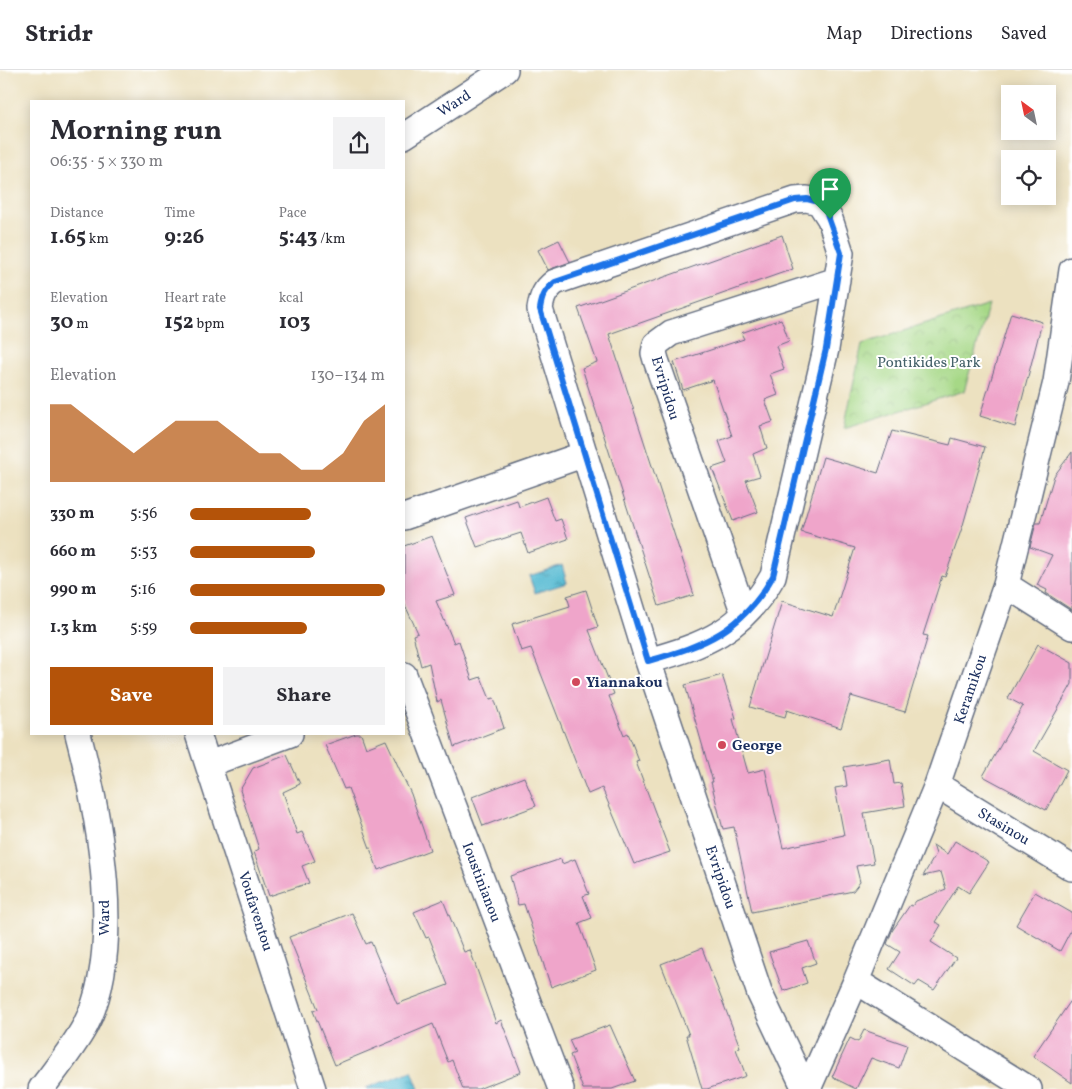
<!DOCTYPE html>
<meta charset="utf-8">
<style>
:root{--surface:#fff;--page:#f2f2f3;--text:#2b2b33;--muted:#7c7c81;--line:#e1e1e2;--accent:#b45309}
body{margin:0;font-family:Vollkorn,serif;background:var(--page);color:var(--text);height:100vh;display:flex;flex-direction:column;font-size:19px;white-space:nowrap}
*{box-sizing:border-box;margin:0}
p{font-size:16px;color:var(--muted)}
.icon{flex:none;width:28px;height:28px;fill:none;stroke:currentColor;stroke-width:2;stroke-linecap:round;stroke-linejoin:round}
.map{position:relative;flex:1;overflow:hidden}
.sheet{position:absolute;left:30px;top:30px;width:375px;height:635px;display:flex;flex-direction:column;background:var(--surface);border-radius:0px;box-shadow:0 2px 12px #0003}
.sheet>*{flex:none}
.needle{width:32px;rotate:327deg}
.controls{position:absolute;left:1001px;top:15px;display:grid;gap:10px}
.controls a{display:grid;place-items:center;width:55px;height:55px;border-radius:0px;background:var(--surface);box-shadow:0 2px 12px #0003;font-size:25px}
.pin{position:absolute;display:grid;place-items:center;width:42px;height:42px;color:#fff;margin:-51px -21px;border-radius:50% 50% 50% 0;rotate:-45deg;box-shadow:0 0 5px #0007}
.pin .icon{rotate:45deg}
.round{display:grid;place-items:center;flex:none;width:52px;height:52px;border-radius:0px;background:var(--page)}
.summary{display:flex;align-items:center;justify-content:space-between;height:85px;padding:0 20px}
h1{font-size:28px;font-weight:700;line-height:38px}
.metrics{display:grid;grid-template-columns:repeat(3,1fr);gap:8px;height:85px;padding:5px 20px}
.metrics div{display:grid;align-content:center}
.metrics b{font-size:21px;font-weight:700}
.metrics small{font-size:14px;font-weight:400}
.metrics p{font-size:14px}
.chart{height:140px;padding:10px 20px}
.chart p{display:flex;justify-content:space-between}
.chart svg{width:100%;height:90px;margin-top:5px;fill:var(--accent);opacity:.7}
.action{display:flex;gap:10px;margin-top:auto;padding:10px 20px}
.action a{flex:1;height:58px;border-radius:0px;background:var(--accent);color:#fff;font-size:20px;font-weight:700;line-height:58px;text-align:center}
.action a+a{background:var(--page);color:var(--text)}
ul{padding:0 20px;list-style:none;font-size:16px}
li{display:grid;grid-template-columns:80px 60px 1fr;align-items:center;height:38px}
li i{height:12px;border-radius:6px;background:var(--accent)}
header{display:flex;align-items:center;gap:30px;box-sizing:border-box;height:70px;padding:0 25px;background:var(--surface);border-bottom:1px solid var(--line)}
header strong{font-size:24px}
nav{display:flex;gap:28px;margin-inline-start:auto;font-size:18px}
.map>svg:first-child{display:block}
.park{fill:url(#park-crowns);stroke:#608472}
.water{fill:url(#water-ripples);stroke:#377498}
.building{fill:#efa5ca}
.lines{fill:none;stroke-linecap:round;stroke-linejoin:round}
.street-casing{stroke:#646d80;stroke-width:28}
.street{stroke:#fff;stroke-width:25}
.route-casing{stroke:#fff;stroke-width:10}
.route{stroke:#1a73e8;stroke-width:6}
.poi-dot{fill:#d1495b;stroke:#fff;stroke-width:2}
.labels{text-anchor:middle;stroke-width:4;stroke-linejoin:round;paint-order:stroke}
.street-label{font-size:15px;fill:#1b2f5e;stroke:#fff}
.park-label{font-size:15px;fill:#45626a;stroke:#fff}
.poi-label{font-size:15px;font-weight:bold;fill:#1b2f5e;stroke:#fff;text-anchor:start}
</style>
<header>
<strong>Stridr</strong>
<nav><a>Map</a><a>Directions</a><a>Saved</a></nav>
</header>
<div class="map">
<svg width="1072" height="1019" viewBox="0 0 1072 1019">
<defs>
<pattern id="park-crowns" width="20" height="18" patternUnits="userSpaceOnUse" patternTransform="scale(1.25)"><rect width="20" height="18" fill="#a6d886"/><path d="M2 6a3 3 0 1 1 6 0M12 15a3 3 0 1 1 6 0" fill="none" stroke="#8eba76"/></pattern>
<pattern id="water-ripples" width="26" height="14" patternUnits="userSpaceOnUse" patternTransform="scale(1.25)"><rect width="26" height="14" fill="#53b9d1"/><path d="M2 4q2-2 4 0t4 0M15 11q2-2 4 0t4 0" fill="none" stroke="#4497ad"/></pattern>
</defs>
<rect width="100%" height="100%" fill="#fff"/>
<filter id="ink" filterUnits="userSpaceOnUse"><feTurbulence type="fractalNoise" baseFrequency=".02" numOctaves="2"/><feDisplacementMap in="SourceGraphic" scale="10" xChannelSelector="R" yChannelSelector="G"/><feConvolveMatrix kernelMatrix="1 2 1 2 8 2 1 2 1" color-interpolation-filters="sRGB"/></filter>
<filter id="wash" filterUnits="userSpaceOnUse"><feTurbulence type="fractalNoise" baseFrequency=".0096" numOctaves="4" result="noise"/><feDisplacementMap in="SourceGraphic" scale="20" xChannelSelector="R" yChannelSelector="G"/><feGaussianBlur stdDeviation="1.12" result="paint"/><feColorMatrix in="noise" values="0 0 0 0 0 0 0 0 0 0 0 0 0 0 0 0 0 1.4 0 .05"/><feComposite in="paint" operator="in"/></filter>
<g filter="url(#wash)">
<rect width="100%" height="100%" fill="#ece1c0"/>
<!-- park -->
<path class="park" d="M989 234 964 321 844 358 862 274Z"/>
<!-- water -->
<path class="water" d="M562 495 567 513 535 523 529 506Z
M412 1001 419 1019H367L366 1018Z"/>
<g id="blocks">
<!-- building -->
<path class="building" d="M782 165 793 199 609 264 694 525 659 536 582 298 597 292 578 238Z
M559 170 570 192 548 200 538 180Z
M1011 243 1042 252 1015 357 980 346Z
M781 249 789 271 776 276 784 299 770 304 778 325 765 330 773 352 760 356 767 378 753 384 760 406 746 410 758 442 733 451 712 398 727 393 719 371 732 366 713 310 683 320 674 292 744 269 741 263Z
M892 361 950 375 952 368 985 377 963 455 945 507 942 506 923 565 928 566 905 642 851 626 841 658 787 640 785 647 750 637 782 531 833 547 855 478 801 462 823 387 878 403Z
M1072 382V540L1046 523 1047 520 1037 515 1052 485 1030 477 1036 453H1040L1054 406Z
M546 427 555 451 561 449 568 469 528 483 521 463 477 477 466 448 517 430 519 437Z
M432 466 455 525 436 531 454 573 459 571 472 610 481 607 490 629 494 628 504 658 454 677 441 630 437 632 429 593 421 596 413 565 418 563 404 533V476Z
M586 520 598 557 589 560 614 624 609 626 624 665 628 663 639 691 636 692 670 782 634 794 602 718 588 724 531 578 521 581 512 554 570 536 567 526Z
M1038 574 1072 593V614L1034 681 1067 700 1046 740 983 706 1023 636 1008 628Z
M722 605 736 648 733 649 748 703 765 699 783 778 844 765 835 718 847 716 844 697 890 689 894 714 901 713 905 736 864 743 874 793 856 796 860 812 853 821 752 842 734 757 723 759 711 712H713L685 615Z
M356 664H361L366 678 386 670 411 724 430 780 378 800 348 718 344 719 325 675Z
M287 685 300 714 283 722 297 764 302 762 315 791 302 796 309 813 269 826 254 782 259 779 240 720 253 698Z
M524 707 536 736 483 756 472 727Z
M955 771 989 792 969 823 958 816 935 852 941 855 931 872 956 888 934 920 919 911 915 916 889 899 900 882 887 874 892 861 910 835 912 836 916 831 946 819 941 802 923 806 936 784 933 775 947 784Z
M561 789 562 794 575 789 589 824 583 826 592 848 579 853 596 900 551 917 524 834 518 835 510 806Z
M1035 822 1072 843V858L1060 881 1016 855Z
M443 830 464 882 470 880 496 953 501 950 521 1002 478 1019H463L452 990 448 992 433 954 335 995 313 941 318 939 289 867 352 843 366 874 371 872 397 934 448 915 429 867 426 868 414 842Z
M808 871 816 893 802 898 807 913 783 921 769 882Z
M702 878 740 977 736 979 746 1006 707 1019H702L686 965H689L661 894Z
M1072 929V1013L1033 986Z
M610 955 635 1011 612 1019H583L570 985 575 983 569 970Z
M864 960 907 975 899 998 871 988 856 1019 832 1007 850 968 858 972Z"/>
</g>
</g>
<g filter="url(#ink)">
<use href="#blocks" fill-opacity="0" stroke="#646d80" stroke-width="1"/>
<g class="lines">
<defs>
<path id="street" d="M404 66 505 0
M404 447 585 384
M1006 515 1072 557
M744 544 656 290 654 283 656 274 671 263 837 210
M648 591C705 575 742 561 773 506L826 279 841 183 830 149 819 132 807 129 795 130 555 212C545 220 542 226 540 239L648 591 760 924 805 1019
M404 605 561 1019
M198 664 313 1019
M209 694 290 664
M937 715 1072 798
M856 911 1029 1019
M41 1019C56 999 73 978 85 956 125 880 99 744 78 664
M808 1019 856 911 937 715 1006 515 1056 312 1072 200"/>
</defs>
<!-- street casing -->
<use href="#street" class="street-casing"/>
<!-- street -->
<use href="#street" class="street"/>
</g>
</g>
<g class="lines" filter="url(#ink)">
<defs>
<path id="route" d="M807 129 819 132 825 138 841 183 826 279 773 506C742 561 705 575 648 591L540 239C542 226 545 220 555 212L795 130Z"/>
</defs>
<!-- route casing -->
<use href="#route" class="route-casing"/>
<!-- route -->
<use href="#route" class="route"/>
</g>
<!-- markers -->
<g class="poi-dot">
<circle cx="576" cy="612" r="5"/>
<circle cx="722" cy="675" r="5"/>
</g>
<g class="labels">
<!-- street labels -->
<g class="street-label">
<text transform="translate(454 33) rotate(-33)" y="5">Ward</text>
<text transform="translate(666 318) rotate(73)" y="5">Evripidou</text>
<text transform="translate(970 619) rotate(-71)" y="5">Keramikou</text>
<text transform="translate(1004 756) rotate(31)" y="5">Stasinou</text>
<text transform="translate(721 807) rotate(71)" y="5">Evripidou</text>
<text transform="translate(482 812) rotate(69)" y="5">Ioustinianou</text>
<text transform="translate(256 841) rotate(72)" y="5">Voufaventou</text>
<text transform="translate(104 848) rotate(-90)" y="5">Ward</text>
</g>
<!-- park labels -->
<g class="park-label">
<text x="929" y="297">Pontikides Park</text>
</g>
<!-- poi labels -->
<g class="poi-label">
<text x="586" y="617">Yiannakou</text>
<text x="732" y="680">George</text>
</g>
</g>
</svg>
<div class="controls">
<a><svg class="needle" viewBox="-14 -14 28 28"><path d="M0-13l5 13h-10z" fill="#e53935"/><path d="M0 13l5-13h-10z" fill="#7c7c81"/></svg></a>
<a><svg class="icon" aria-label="locate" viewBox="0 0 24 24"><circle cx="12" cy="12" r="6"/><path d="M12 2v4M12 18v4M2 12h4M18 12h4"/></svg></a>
</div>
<div class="pin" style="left:830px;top:149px;background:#1e9e55"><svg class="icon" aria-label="arrive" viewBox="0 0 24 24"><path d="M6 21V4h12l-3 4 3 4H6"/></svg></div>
<section class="sheet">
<div class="summary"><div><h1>Morning run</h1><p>06:35 · 5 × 330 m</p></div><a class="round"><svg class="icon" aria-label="share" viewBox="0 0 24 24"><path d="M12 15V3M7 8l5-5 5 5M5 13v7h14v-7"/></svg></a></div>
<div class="metrics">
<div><p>Distance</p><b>1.65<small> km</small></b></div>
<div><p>Time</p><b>9:26</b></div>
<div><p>Pace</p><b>5:43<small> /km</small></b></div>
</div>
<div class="metrics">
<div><p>Elevation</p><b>30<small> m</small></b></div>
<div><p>Heart rate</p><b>152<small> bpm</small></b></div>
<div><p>kcal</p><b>103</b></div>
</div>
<div class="chart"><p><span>Elevation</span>130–134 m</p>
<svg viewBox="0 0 160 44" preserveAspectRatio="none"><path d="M0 44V6L10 6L20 14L30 22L40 30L50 22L60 14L70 14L80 14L90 22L100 30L110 30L120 38L130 38L140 30L150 14L160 6V44z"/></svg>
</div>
<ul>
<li><b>330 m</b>5:56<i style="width:62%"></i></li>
<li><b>660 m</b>5:53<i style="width:64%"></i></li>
<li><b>990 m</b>5:16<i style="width:100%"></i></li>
<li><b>1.3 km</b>5:59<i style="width:60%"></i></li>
</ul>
<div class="action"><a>Save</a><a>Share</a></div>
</section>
</div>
